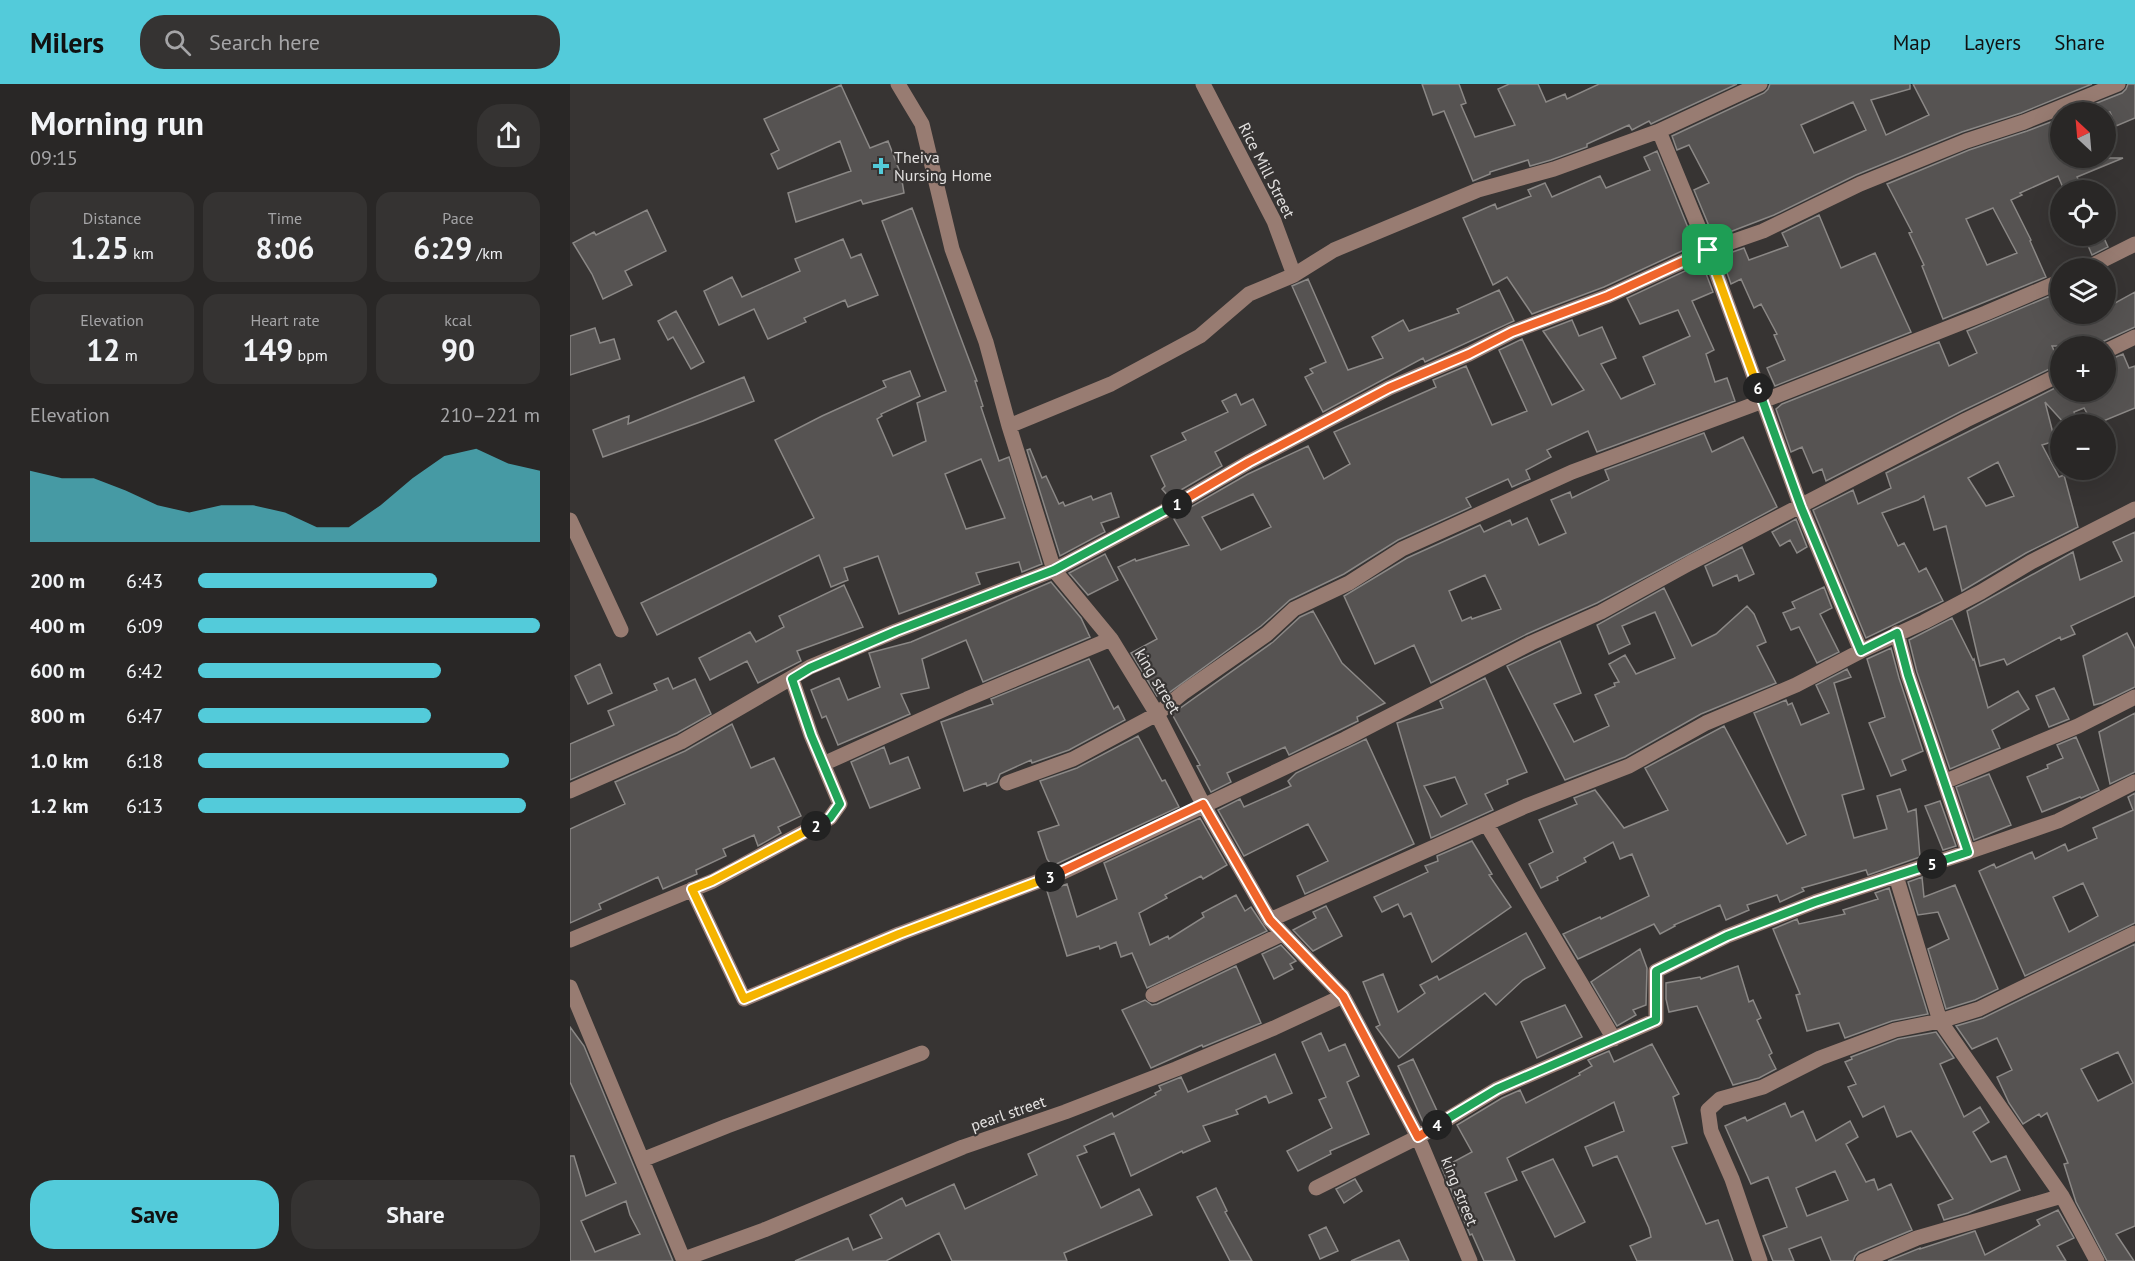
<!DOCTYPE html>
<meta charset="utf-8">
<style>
:root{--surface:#292726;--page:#353332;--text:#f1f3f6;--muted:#a5a5a7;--line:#454443;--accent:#53cbda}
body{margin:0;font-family:"PT Sans",sans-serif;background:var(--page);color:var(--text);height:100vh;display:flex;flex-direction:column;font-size:22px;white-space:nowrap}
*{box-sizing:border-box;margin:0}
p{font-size:20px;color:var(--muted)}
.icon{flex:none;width:33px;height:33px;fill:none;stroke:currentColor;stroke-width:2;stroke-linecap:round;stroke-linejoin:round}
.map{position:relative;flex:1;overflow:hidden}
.drawer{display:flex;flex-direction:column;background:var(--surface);width:570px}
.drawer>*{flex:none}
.needle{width:39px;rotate:334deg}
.fabs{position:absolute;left:1480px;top:18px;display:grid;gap:12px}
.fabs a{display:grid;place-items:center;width:66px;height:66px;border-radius:50%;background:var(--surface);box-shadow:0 6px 24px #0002,0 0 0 2px var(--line);font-size:30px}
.pin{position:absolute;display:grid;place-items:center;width:51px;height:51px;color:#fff;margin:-26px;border-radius:12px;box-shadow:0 3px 9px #0006}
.km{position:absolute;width:30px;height:30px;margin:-15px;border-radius:50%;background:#222;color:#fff;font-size:16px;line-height:30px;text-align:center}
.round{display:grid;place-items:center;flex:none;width:63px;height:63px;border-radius:24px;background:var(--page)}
.headline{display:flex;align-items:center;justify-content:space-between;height:102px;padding:0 30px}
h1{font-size:33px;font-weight:600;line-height:45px}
.metrics{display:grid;grid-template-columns:repeat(3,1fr);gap:9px;height:102px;padding:6px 30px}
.metrics div{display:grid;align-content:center;border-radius:15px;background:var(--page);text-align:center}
.metrics b{font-size:30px;font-weight:600}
.metrics small{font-size:16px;font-weight:400}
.metrics p{font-size:16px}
.chart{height:168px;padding:12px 30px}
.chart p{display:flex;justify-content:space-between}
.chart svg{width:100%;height:108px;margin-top:6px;fill:var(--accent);opacity:.7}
.action{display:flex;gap:12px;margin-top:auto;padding:12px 30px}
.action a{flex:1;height:69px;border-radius:24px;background:var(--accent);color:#111;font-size:24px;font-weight:600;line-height:69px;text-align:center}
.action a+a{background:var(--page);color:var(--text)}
ul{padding:0 30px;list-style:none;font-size:20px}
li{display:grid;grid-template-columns:96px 72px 1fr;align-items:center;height:45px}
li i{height:15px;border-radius:8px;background:var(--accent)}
header{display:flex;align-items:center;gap:36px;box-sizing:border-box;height:84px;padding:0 30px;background:var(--accent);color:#111}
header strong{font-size:28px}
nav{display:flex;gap:33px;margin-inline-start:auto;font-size:21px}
.search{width:420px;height:54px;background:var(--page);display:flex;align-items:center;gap:15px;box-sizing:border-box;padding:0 21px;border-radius:24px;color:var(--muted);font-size:22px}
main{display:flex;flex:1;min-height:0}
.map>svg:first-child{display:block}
.building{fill:#565352;stroke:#8b8886;stroke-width:1.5;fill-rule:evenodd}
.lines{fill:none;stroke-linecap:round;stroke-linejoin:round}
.minor{stroke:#987c72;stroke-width:15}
.split-1-casing{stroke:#fff;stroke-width:12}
.split-2-casing{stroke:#fff;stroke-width:12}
.split-3-casing{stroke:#fff;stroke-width:12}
.split-4-casing{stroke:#fff;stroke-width:12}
.split-5-casing{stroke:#fff;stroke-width:12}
.split-6-casing{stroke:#fff;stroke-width:12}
.split-7-casing{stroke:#fff;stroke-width:12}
.split-1{stroke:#f0652b;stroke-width:8}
.split-2{stroke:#22a559;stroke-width:8}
.split-3{stroke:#f5b400;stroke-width:8}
.split-4{stroke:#f0652b;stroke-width:8}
.split-5{stroke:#22a559;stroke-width:8}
.split-6{stroke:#22a559;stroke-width:8}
.split-7{stroke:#f5b400;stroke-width:8}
.poi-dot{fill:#53cbda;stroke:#373433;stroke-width:2}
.labels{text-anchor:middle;stroke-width:4.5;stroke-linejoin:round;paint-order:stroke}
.poi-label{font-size:16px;fill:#e3e1e0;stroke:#373433;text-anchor:start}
.street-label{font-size:16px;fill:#e3e1e0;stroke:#373433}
</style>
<header>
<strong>Milers</strong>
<div class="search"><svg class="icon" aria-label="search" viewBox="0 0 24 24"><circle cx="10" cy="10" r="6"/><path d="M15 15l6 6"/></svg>Search here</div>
<nav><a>Map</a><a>Layers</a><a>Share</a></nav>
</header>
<main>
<section class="drawer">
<div class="headline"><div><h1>Morning run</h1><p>09:15</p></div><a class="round"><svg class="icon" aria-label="share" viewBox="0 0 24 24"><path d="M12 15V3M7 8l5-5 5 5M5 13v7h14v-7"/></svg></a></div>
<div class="metrics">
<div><p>Distance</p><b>1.25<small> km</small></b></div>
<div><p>Time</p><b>8:06</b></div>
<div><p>Pace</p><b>6:29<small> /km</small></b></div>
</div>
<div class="metrics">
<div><p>Elevation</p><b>12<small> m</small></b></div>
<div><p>Heart rate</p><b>149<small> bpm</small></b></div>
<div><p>kcal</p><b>90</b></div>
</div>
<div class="chart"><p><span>Elevation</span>210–221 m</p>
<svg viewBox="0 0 160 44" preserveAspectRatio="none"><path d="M0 44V15L10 18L20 18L30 23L40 29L50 32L60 29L70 29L80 32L90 38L100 38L110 29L120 18L130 9L140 6L150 12L160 15V44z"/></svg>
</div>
<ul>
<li><b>200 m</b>6:43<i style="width:70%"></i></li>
<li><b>400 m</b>6:09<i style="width:100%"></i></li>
<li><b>600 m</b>6:42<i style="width:71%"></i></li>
<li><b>800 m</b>6:47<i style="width:68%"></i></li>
<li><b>1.0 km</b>6:18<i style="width:91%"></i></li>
<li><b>1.2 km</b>6:13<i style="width:96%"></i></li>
</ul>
<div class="action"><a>Save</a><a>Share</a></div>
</section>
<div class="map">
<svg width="1565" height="1177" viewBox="0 0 1565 1177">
<rect width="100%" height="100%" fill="#373433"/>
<!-- building -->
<path class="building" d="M852 0H889L896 19 891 21 905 53 945 41 928 5 939 0H968L976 18 995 10 997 15 1029 0H1167L1085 38 1081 40 1079 37 1062 46 1059 41 1017 60V63L981 76 960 82 958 76 920 88V90L903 97 874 27 863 31Z
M1200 0H1340V5L1301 16 1316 51 1359 31 1343 0H1522L1451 29 1392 48 1286 91 1204 131 1144 154 1124 106 1139 99 1119 61 1107 66 1102 52 1194 9 1198 5ZM1283 18 1296 46 1244 69 1231 41Z
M1558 0H1565V34L1546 42 1540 28H1504L1552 9 1556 5Z
M271 1 300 64 318 57 331 91 334 109 293 120 291 116 226 138 218 109 281 87 270 57 208 85 201 70 209 66 194 35Z
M1491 34V74H1553L1507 93 1513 106H1494L1488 92 1450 109 1452 111 1441 116 1461 156 1460 157 1476 193 1373 235 1352 182 1354 181 1339 149 1342 148 1317 100 1399 66 1457 47ZM1423 124 1447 169 1417 181 1396 135Z
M1087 67 1125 161 1034 203 962 230 937 193 923 201 893 134 925 120 927 125 961 112 958 106 975 99 982 113 1030 92 1036 104 1080 86 1074 73Z
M342 124 407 297H405L413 322 411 323 429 377 439 373 472 480 452 488 449 478 406 489 410 500 329 530 308 472 274 484 278 496 261 503 249 471 87 551 71 519 244 434 205 356 252 332 316 303 313 297 340 287 350 312 311 330 312 332 307 335 323 372 356 357 347 319 376 307 312 137ZM411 375 435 434 396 445 375 390Z
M77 126 96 167 55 187 62 201 33 215 22 190 3 159 24 148 26 151Z
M1249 131 1271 184 1305 169 1341 248 1205 302 1197 284 1215 276 1204 251 1207 250 1191 220 1184 224 1171 195 1161 200 1151 172 1174 164 1179 176 1218 162 1212 149Z
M1514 152H1533L1538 163 1522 171Z
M273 155 281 174 291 170 308 211 278 223 275 216 234 234 236 238 198 255 184 225 149 241 134 207 162 193 172 213 230 187 225 175Z
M1132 179 1143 208 1122 217 1144 266 1136 270 1145 298 1157 294 1165 317 1027 368 1018 347 977 366 981 373 956 386 960 395 942 403 938 395 896 414 901 423 828 456 774 490 720 516 691 542 593 613 591 609 587 612 561 569 587 555 548 483 565 475 566 477 619 461 604 435 613 430 612 428 678 390 738 362 754 395 780 380 764 348 866 303 863 296 896 282 922 341 957 327 929 266 952 255 982 321 1014 306 973 247 1002 236 1009 252 1032 243 1046 274 1031 280 1051 315 1085 300 1073 273 1120 252 1108 226 1070 240 1057 214ZM683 410 701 443 651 466 632 433Z
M738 195 778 286 813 274 802 253 833 236 839 247 889 229 887 225 929 206 944 237 855 278 853 274 753 328 735 293 743 289 740 285 756 278 722 202Z
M1565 208V243L1532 258 1528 262H1482L1490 280 1392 327 1256 397 1252 385 1243 389 1232 363 1221 368 1206 325 1212 320 1369 258 1379 282 1407 269 1397 247 1480 212 1485 225 1491 223V230H1536V224Z
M106 227 134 278 121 285 103 253 98 256 88 237Z
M25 244 30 259 44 255 50 275 0 291V252Z
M1553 270 1559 284 1565 282V324L1526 340H1523L1514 324 1504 328 1508 340H1495L1475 318 1485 357 1472 361 1489 393 1494 391 1508 443 1456 469 1392 507 1376 442 1364 446 1354 412 1348 416 1312 429 1328 462 1334 459 1349 488 1356 484 1373 517 1296 554 1243 426 1283 406 1288 420 1321 404 1316 389 1491 301V308H1536V277ZM1428 378 1444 412 1416 422 1398 394Z
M174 293 184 317 133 337 33 373 23 346 59 332 58 340Z
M666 310 671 321 683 315 696 341 645 368 652 382 599 413 592 405 595 402 581 372 616 356 612 349 658 328 652 317Z
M1134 349 1142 368 1173 353 1207 423 1027 519 957 550 861 599 844 561 805 580 774 512 837 474 910 441 914 448 940 436 942 441 957 434 969 461 996 449 981 416 1000 408 1002 414 1039 396 1035 386ZM915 491 931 525 902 535 901 533 892 537 879 507Z
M460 365 472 394 476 392 489 420 493 418 495 422 521 412 523 416 541 409 549 433 531 439 535 448 490 472 457 366Z
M1226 435 1237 463 1227 469 1220 456 1210 462 1202 448Z
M1565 448V512L1501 542 1505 550 1491 556 1490 553 1437 581 1434 575 1410 582 1397 527 1503 468 1510 496 1552 477 1543 458Z
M1172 463 1184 490 1169 497 1167 491 1143 502 1135 482Z
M535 470 548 496 518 511 499 489Z
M481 498 511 534 520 553 413 598 396 556 352 575 359 604 331 610 340 630 268 661 256 632 252 634 241 606 269 594 278 616 310 603 299 569 341 558Z
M274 501 293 543 227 567 231 577 188 599 177 577 140 596 129 574 180 548 186 558 214 543 209 532Z
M1254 503 1262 524 1250 530 1269 568 1247 579 1229 543 1221 546 1213 529 1225 524 1222 518Z
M1094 504 1122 562 1146 550 1177 522 1184 530 1196 558 1187 562 1206 599 1131 630 1055 673 995 696 937 582 990 557 1011 609 984 620 1004 658 1039 642 1025 611 1045 602 1044 599 1049 598 1039 580 1055 571 1066 590 1105 574 1085 528 1052 542 1060 560 1039 570 1027 541Z
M743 527 772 579 815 619 787 633 788 637 719 671 715 663 657 689 661 698 641 708 627 682 630 681 602 630 703 558 730 533Z
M1382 534 1403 576 1404 575 1418 624 1448 607 1459 625 1422 646 1430 664 1380 685 1347 588 1339 556Z
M1557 549 1565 565V603L1532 619 1524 621 1513 572Z
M1321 564 1329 594 1353 667 1332 676 1336 686 1321 692 1299 639 1315 633 1297 575Z
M519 575 544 625 548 622 555 636 499 666 462 679 461 676 430 690 427 698 417 702 416 699 394 707 371 638 423 620 421 615Z
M30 580 42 609 18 620 5 592Z
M1277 585 1281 593 1264 599 1294 705 1272 711 1284 754 1317 745 1307 712 1330 705 1338 728 1346 725 1350 773 1298 791 1296 786 1292 787 1232 804 1234 807 1210 818 1207 811 1177 821 1179 826 1156 836 1150 821 1104 841 1105 842 1090 850 1084 840 1008 875 993 850 1030 833 1031 835 1079 812 1062 770 1050 775 1043 758 1014 774 1016 778 987 793 988 796 971 804 959 780 983 768 969 736 1007 720 1004 714 1025 706 1054 744 1098 726 1075 684 1154 642 1217 760 1236 751 1184 629 1216 616 1218 621 1222 619 1231 641 1259 629 1246 601Z
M98 594 103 605 125 595 141 630 107 649 0 696V660L44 641 38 627 87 606 84 600Z
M915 594 957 688 937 696 938 700 915 710 923 726 861 754 827 639 873 624 870 617ZM885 693 897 720 871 733 854 702Z
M1484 604 1499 635 1479 643 1466 612Z
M1565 629V688L1540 700 1529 648Z
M162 640 181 684 204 674 231 732 208 743 211 749 188 762 184 751 153 765 156 772 126 786 127 790 93 805 88 793 29 820 31 825 0 839V745L55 720 45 698 115 667Z
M568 652 592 697 595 696 609 723 482 782 477 775 468 748 489 741 470 697 507 684Z
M1506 653 1529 706 1511 714 1510 713 1472 728 1457 693 1478 684 1477 681 1493 674 1487 661Z
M796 655 844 760 735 810 727 792 758 777 738 740 674 772 648 726 670 715 674 723 721 702 718 697 726 689Z
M314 663 320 680 338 673 350 704 300 724 281 678Z
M1419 690 1441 741 1404 756 1386 703Z
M1565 709V839L1455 892 1409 787 1424 780 1426 784 1462 768 1465 775 1495 760 1498 767 1527 754 1523 744 1563 726 1558 713ZM1513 799 1528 832 1499 848 1483 813Z
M1370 717 1386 762 1373 766 1355 722Z
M630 734 657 781 633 795 631 792 595 811 597 814 569 829 580 861 598 852 599 855 634 833 632 829 666 811 675 827 681 823 697 847 577 904 562 869 551 873 546 858 530 865 529 862 497 872 477 807 497 800 507 833 547 815 534 779Z
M902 757 922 790 919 791 941 823 862 878 841 829 834 833 828 820 812 828 804 813 858 788 855 782 868 777 867 772Z
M1352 793 1354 813 1385 801 1428 905 1405 916 1376 925 1358 865 1379 855 1368 828 1348 831 1338 798Z
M1319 804 1358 930 1322 937 1275 954 1269 939 1237 947 1226 911 1230 910 1203 845 1227 835 1229 840 1275 830 1273 826 1308 815 1305 809Z
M756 822 772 852 743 867 723 846 746 834 743 828Z
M956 849 975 884 953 896 926 921 915 909 829 974 806 943 810 941 793 898 813 890 828 928 855 909 850 901 867 892 869 896Z
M1565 860V1142L1546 1150 1564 1177H1537L1506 1118 1494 1080 1498 1079 1477 1029 1471 1033 1469 1030 1453 1040 1439 1019 1427 993 1442 986 1427 954 1402 965 1386 942 1413 934ZM1548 968 1563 999 1528 1017 1511 985Z
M711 861 726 877 720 880 723 885 704 895 692 870Z
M1070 865 1077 884 1076 921 1063 926 1066 931 1047 942 1021 898Z
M666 882 691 939 633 963 632 961 581 984 552 926 575 916 582 921 587 920Z
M1168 882 1179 918 1183 916 1191 934 1187 936 1202 969 1199 971 1206 985 1189 994 1163 1001 1127 922 1099 928 1096 915V899L1130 893 1131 895Z
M995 921 1012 953 967 974 951 938Z
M0 943 14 962 103 1177H0V1072H4L16 1112 46 1099 0 998ZM56 1117 60 1131 70 1150 25 1168 11 1137Z
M1366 948 1384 974 1370 980 1394 1033 1410 1023 1419 1038 1403 1048 1421 1078 1436 1072 1450 1106 1398 1129 1374 1136 1368 1121 1383 1115 1341 1047 1327 1053 1314 1022 1293 1033 1278 1003 1286 1000 1275 978 1282 975 1281 973 1328 955Z
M751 949 759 967 775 960 789 992 777 998 799 1050 760 1067 761 1070 728 1087 717 1067 762 1044 749 1016 756 1013 732 958Z
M1082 960 1109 1010 1103 1013 1117 1059 1102 1063 1136 1140 1148 1136 1163 1177H1067L1060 1162 1081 1153 1079 1144 1047 1072 1023 1082 1015 1063 1054 1047 1044 1018 937 1074 947 1096 915 1109 945 1177H914L902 1150 900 1151 872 1084 902 1068 887 1041 932 1014 950 1006 956 1019 1010 991 1009 989 1022 982 1018 976 1039 967 1044 978Z
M705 970 722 1009 699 1019 696 1012 666 1026 668 1030 633 1042 640 1057 613 1069 612 1067 561 1092 544 1049 514 1062 517 1068 507 1072 531 1124 569 1105 582 1131 494 1169 497 1177H382L369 1149 316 1177H225L278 1154 283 1166 312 1154 300 1131 332 1114 336 1122 384 1100 395 1125 467 1091 458 1070 542 1029 544 1033 586 1011 585 1009 591 1006 589 1002 611 993 618 1008Z
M843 975 868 1029 853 1038 828 982Z
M1215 1019 1221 1033 1233 1027 1246 1057 1280 1037 1288 1053 1276 1060 1296 1098 1304 1095 1308 1106 1321 1100 1342 1146 1289 1168 1285 1172 1283 1177H1261L1251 1153 1219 1165 1224 1177H1203L1193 1152 1217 1143 1198 1093 1181 1100 1155 1042 1175 1033 1177 1037ZM1265 1087 1278 1116 1237 1132 1226 1104Z
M983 1075 1015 1138 985 1153 952 1088Z
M785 1095 792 1107 774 1119 766 1105Z
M646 1104 657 1127 655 1128 682 1177H660L627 1113Z
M1488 1126 1504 1154 1487 1162 1496 1177H1318L1350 1164V1165L1405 1147 1415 1171 1470 1141 1467 1136Z
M756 1143 768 1167 750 1175 739 1151Z
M829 1156 839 1177H781Z"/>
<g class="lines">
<!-- minor -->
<path class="minor" d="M328 0 352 40 382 165 416 258 439 342 484 486 541 555 587 630 633 720 700 836 773 912 848 1053 900 1177
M633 0 704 137 724 191
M1089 47 1138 166 1231 423 1291 567
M1517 184 1565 160
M1536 267 1565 253
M439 342 541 300 630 252 679 210 724 191 764 166 908 106 984 85 1089 47 1190 0
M0 436 51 546
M253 680 397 615 541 555
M1374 698 1508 642 1565 613
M437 699 503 675 587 630 614 608 697 550 724 525 779 499 832 465 1002 388 1193 317 1416 229 1491 197
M0 707 111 658 240 583 326 547 484 486 593 428 679 378 819 304 899 270 942 248 1038 212 1138 166 1193 147 1290 100 1396 57 1454 38 1548 0
M917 741 1044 955
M1398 768 1488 737 1565 698
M1326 792 1370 937 1492 1112 1527 1177
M122 805 174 915 329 850 493 788 775 655 961 559 1031 528 1120 479 1396 336 1491 290
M700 836 956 722 1059 682 1136 639 1226 601 1291 567 1354 538 1411 508 1461 478 1565 425
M0 856 143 797 260 734 270 720 241 651 222 595
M0 903 114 1177
M583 911 712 850
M72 1076 157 1042 352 969
M746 1104 848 1053 927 1005 1086 936V887L1157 852 1245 818 1398 768 1338 591 1327 549
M114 1175 194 1146 393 1063 495 1028 606 985 704 944 773 912
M1190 1177 1162 1095 1141 1047 1138 1026 1150 1015 1193 1003 1250 974 1325 946 1370 937 1409 925 1565 849
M1293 1177 1347 1154 1492 1112"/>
</g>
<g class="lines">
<defs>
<path id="split-1" d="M607 420 679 378 819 304 899 270 942 248 1038 212 1138 166"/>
<path id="split-2" d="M246 742 260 734 270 720 241 651 222 595 240 584 326 547 484 486 607 420"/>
<path id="split-3" d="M246 742 142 797 122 805 174 915 329 850 480 793"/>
<path id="split-4" d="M480 793 633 720 700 836 773 912 848 1053 867 1041"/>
<path id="split-5" d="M867 1041 927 1005 1086 936V887L1157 852 1245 818 1362 780"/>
<path id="split-6" d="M1188 304 1231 423 1291 567 1327 549 1338 591 1398 768 1362 780"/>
<path id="split-7" d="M1138 166 1188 304"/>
</defs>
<!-- split-1 casing -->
<use href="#split-1" class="split-1-casing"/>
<!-- split-2 casing -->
<use href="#split-2" class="split-2-casing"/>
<!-- split-3 casing -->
<use href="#split-3" class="split-3-casing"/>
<!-- split-4 casing -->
<use href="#split-4" class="split-4-casing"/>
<!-- split-5 casing -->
<use href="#split-5" class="split-5-casing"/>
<!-- split-6 casing -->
<use href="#split-6" class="split-6-casing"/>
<!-- split-7 casing -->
<use href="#split-7" class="split-7-casing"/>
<!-- split-1 -->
<use href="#split-1" class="split-1"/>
<!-- split-2 -->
<use href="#split-2" class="split-2"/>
<!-- split-3 -->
<use href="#split-3" class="split-3"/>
<!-- split-4 -->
<use href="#split-4" class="split-4"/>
<!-- split-5 -->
<use href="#split-5" class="split-5"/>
<!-- split-6 -->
<use href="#split-6" class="split-6"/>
<!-- split-7 -->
<use href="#split-7" class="split-7"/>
</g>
<!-- markers -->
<path class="poi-dot" d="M308 73h6v6h6v6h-6v6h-6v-6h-6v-6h6z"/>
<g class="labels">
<!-- poi labels -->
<g class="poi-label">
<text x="324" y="79">Theiva<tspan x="324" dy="18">Nursing Home</tspan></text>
</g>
<!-- street labels -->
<g class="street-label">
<text transform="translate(697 86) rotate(63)" y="6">Rice Mill Street</text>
<text transform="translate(588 597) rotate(59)" y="6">king street</text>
<text transform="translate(438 1029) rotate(-19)" y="6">pearl street</text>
<text transform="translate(890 1107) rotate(68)" y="6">king street</text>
</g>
</g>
</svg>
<div class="fabs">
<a><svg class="needle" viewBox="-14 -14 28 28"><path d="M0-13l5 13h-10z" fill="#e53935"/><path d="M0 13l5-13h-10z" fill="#a5a5a7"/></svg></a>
<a><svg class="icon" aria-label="locate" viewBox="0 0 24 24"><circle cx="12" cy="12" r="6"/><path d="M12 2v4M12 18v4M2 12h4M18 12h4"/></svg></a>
<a><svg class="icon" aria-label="layers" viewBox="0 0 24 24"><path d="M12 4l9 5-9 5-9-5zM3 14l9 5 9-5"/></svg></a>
<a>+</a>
<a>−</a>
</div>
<div class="pin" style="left:1138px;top:166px;background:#1e9e55"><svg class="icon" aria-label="arrive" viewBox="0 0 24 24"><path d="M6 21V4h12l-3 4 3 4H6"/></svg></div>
<b class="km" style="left:607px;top:420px">1</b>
<b class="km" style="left:246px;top:742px">2</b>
<b class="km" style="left:480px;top:793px">3</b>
<b class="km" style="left:867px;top:1041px">4</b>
<b class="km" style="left:1362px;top:780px">5</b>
<b class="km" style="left:1188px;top:304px">6</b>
</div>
</main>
